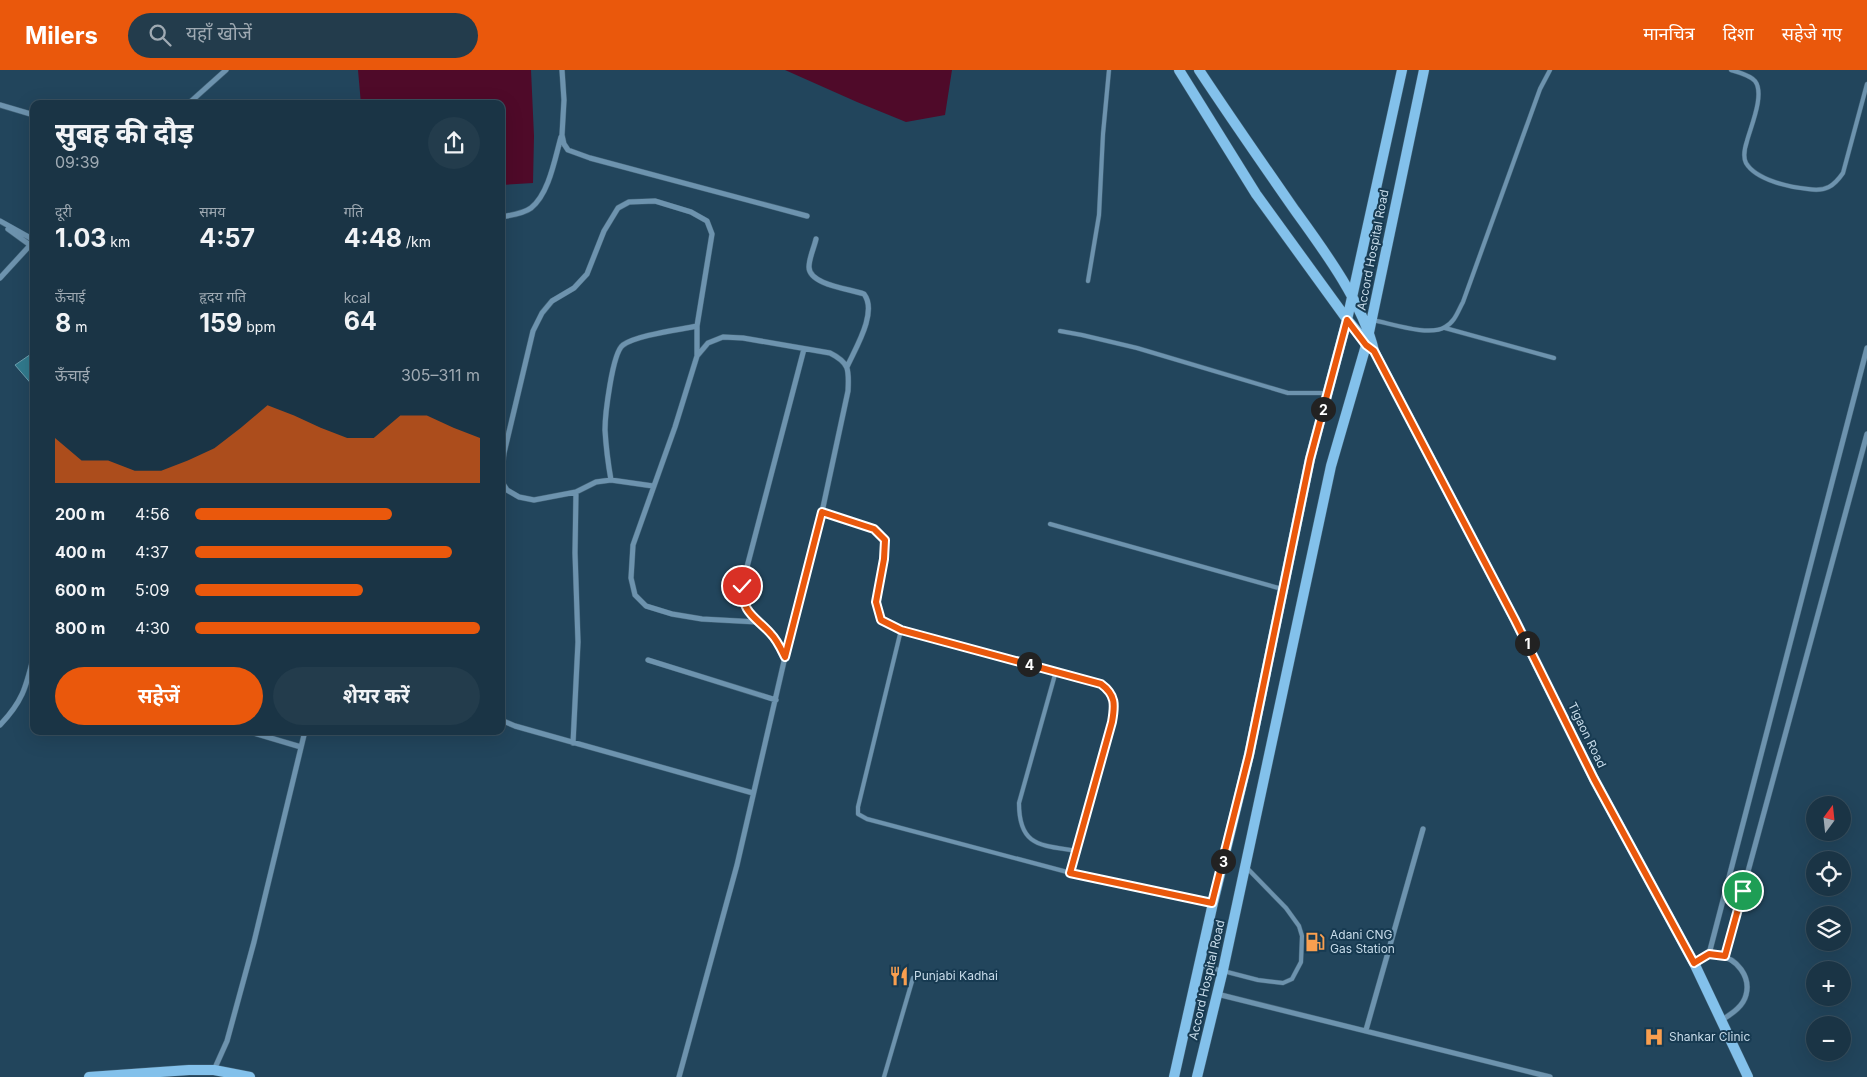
<!DOCTYPE html>
<html lang="hi">
<meta charset="utf-8">
<style>
:root{--surface:#1a3445;--page:#233c4c;--text:#f1f3f6;--muted:#9faab3;--line:#384f5e;--accent:#ea580c}
body{margin:0;font-family:Inter,"Noto Sans Devanagari",sans-serif;background:var(--page);color:var(--text);height:100vh;display:flex;flex-direction:column;font-size:19px;white-space:nowrap}
*{box-sizing:border-box;margin:0}
p{font-size:16px;color:var(--muted)}
.icon{flex:none;width:28px;height:28px;fill:none;stroke:currentColor;stroke-width:2;stroke-linecap:round;stroke-linejoin:round}
.map{position:relative;flex:1;overflow:hidden}
.sheet{position:absolute;left:30px;top:30px;width:475px;height:635px;display:flex;flex-direction:column;background:var(--surface);border-radius:10px;box-shadow:0 5px 20px #0002,0 0 0 1px var(--line)}
.sheet>*{flex:none}
.needle{width:32px;rotate:15deg}
.controls{position:absolute;left:1806px;top:726px;display:grid;gap:10px}
.controls a{display:grid;place-items:center;width:45px;height:45px;border-radius:50%;background:var(--surface);box-shadow:0 5px 20px #0002,0 0 0 1px var(--line);font-size:25px}
.pin{position:absolute;display:grid;place-items:center;width:42px;height:42px;color:#fff;margin:-21px;border:2px solid #fff;border-radius:50%;box-shadow:0 1px 5px #0007}
.km{position:absolute;width:25px;height:25px;margin:-12px;border-radius:50%;background:#222;color:#fff;font-size:14px;line-height:25px;text-align:center}
.round{display:grid;place-items:center;flex:none;width:52px;height:52px;border-radius:26px;background:var(--page)}
.summary{display:flex;align-items:center;justify-content:space-between;height:85px;padding:0 25px}
h1{font-size:28px;font-weight:700;line-height:38px}
.figures{display:grid;grid-template-columns:repeat(3,1fr);gap:8px;height:85px;padding:5px 25px}
.figures div{display:grid;align-content:center}
.figures b{font-size:25px;font-weight:700}
.figures small{font-size:14px;font-weight:400}
.figures p{font-size:14px}
.chart{height:140px;padding:10px 25px}
.chart p{display:flex;justify-content:space-between}
.chart svg{width:100%;height:90px;margin-top:5px;fill:var(--accent);opacity:.7}
.cta{display:flex;gap:10px;margin-top:auto;padding:10px 25px}
.cta a{flex:1;height:58px;border-radius:30px;background:var(--accent);color:#fff;font-size:20px;font-weight:700;line-height:58px;text-align:center}
.cta a+a{background:var(--page);color:var(--text)}
ul{padding:0 25px;list-style:none;font-size:16px}
li{display:grid;grid-template-columns:80px 60px 1fr;align-items:center;height:38px}
li i{height:12px;border-radius:6px;background:var(--accent)}
header{display:flex;align-items:center;gap:30px;box-sizing:border-box;height:70px;padding:0 25px;background:var(--accent);color:#fff}
header strong{font-size:24px}
nav{display:flex;gap:28px;margin-inline-start:auto;font-size:18px}
.search{width:350px;height:45px;background:var(--page);display:flex;align-items:center;gap:12px;box-sizing:border-box;padding:0 18px;border-radius:28px;color:var(--muted);font-size:19px}
.map>svg:first-child{display:block}
.water{fill:#4f0a29}
.building{fill:#317a8d;stroke:#6e9fae}
.lines{fill:none;stroke-linecap:round;stroke-linejoin:round}
.lane-casing{stroke:#436378;stroke-width:5}
.street-casing{stroke:#436378;stroke-width:6}
.secondary-casing{stroke:#436378;stroke-width:11}
.lane{stroke:#6d93ae;stroke-width:4}
.street{stroke:#6d93ae;stroke-width:5}
.secondary{stroke:#83c1eb;stroke-width:10}
.route-casing{stroke:#fff;stroke-width:10}
.route{stroke:#ea580c;stroke-width:6}
.labels{text-anchor:middle;stroke-width:4;stroke-linejoin:round;paint-order:stroke}
.street-label{font-size:12px;fill:#c8dcea;stroke:#173a51}
.poi-label{font-size:12px;fill:#c8dcea;stroke:#173a51;text-anchor:start}
</style>
<header>
<strong>Milers</strong>
<div class="search"><svg class="icon" aria-label="search" viewBox="0 0 24 24"><circle cx="10" cy="10" r="6"/><path d="M15 15l6 6"/></svg>यहाँ खोजें</div>
<nav><a>मानचित्र</a><a>दिशा</a><a>सहेजे गए</a></nav>
</header>
<div class="map">
<svg width="1867" height="1007" viewBox="0 0 1867 1007">
<rect width="100%" height="100%" fill="#22455c"/>
<!-- water -->
<path class="water" d="M358 0H531L534 66 533 113 501 115V34H361Z
M785 0H952L945 45 906 52 857 32Z"/>
<!-- building -->
<path class="building" d="M34 282V317L15 295Z"/>
<g class="lines">
<defs>
<path id="lane" d="M1731 0C1738 2 1750 5 1755 11 1765 24 1751 56 1747 71 1745 77 1743 87 1746 93 1756 110 1789 117 1808 119 1826 122 1834 116 1843 103L1867 14
M1088 211 1099 145 1103 64 1109 0
M1372 250C1390 253 1429 267 1445 257 1455 252 1458 241 1463 232L1540 19 1550 0
M1445 258 1554 288
M1060 261 1082 265 1137 278 1288 323H1327
M822 442 874 459 885 471 884 489 876 532 881 550 901 560 1101 614C1116 625 1115 635 1112 652L1071 803
M1050 454 1282 519
M901 560 858 737V744L867 749 1071 803 1213 833
M1056 601 1019 733C1019 777 1041 775 1077 781
M1200 895 1258 910 1283 913 1292 909 1301 892 1302 866 1299 856 1286 838 1247 798
M884 1007 913 908"/>
<path id="street" d="M562 0 564 30 562 65 564 74 568 80 590 88 807 146
M188 34 226 0
M0 35 34 45
M501 147C511 145 523 144 531 138 549 124 555 88 561 67
M0 151 34 170
M8 159 30 175
M816 169C814 178 809 188 809 197 809 215 851 219 864 224 878 242 855 279 847 297
M0 208 34 171
M501 408 504 383 533 261 542 243 552 231 574 218 587 204 604 161 618 138 629 132 655 131 691 142 707 151 712 164 697 256V285
M611 410C608 393 606 377 605 360 605 346 612 283 623 275 637 265 678 260 697 256
M501 411 507 420 519 427 534 430 576 422 596 412 611 410 653 416
M757 552 702 549 672 544 646 536 635 525 631 508 633 475 675 357 697 286 708 273 723 267 743 268 830 283C850 293 849 300 848 321L822 442 785 587
M648 590 776 630
M501 650 515 656 753 723
M0 655C23 631 26 617 34 585
M247 661 301 677
M573 673 578 572 575 483 576 422
M1709 884 1867 278
M1725 886 1867 364
M1694 893C1698 890 1703 886 1708 885 1711 884 1716 885 1719 886 1737 888 1751 907 1746 925 1743 937 1731 944 1722 950
M1217 924 1550 1007
M1366 960 1423 759
M214 1000 227 971 254 872 305 661
M679 1007 737 795 785 587C781 580 778 573 773 567 758 545 742 549 742 516L804 279"/>
<path id="secondary" d="M1179 0 1256 124 1346 248 1370 277
M1199 0C1230 47 1262 93 1294 139 1323 179 1363 233 1374 281L1515 550 1594 709 1694 893 1748 1007
M89 1007 189 1000H214L250 1007
M1174 1007 1213 833 1249 685 1310 389 1347 250 1402 0
M1197 1007 1223 900 1331 396 1367 272 1424 0"/>
</defs>
<!-- lane casing -->
<use href="#lane" class="lane-casing"/>
<!-- street casing -->
<use href="#street" class="street-casing"/>
<!-- secondary casing -->
<use href="#secondary" class="secondary-casing"/>
<!-- lane -->
<use href="#lane" class="lane"/>
<!-- street -->
<use href="#street" class="street"/>
<!-- secondary -->
<use href="#secondary" class="secondary"/>
</g>
<g class="lines">
<defs>
<path id="route" d="M742 516C742 544 755 546 771 564 777 570 781 579 785 587L822 442 874 459 885 470 884 489 876 532 881 550 901 560 1101 614C1116 625 1115 635 1112 652L1070 803 1212 833 1249 685 1310 389 1347 250 1366 275 1374 281 1515 550 1594 709 1694 893 1709 884 1725 886 1743 821"/>
</defs>
<!-- route casing -->
<use href="#route" class="route-casing"/>
<!-- route -->
<use href="#route" class="route"/>
</g>
<!-- icons -->
<defs>
<symbol id="fuel-bare" viewBox="-9 -9 18 18"><path d="M-5.5-6h7V0h2V4h1.3V-2.5L3-4.5l.8-.8L6-3V5H2.5V1h-1V6h-7ZM-4.2-4.7v3.2H.2V-4.7Z" fill="#fa9f4f" stroke="#173a51" stroke-width="2.5" paint-order="stroke"/></symbol>
<symbol id="restaurant-bare" viewBox="-9 -9 18 18"><path d="M-5-6h1v4h1v-4h1v4h1v-4h1v5L-1.5 .5V6h-2V.5L-5-1ZM5-6V6H3V1.5H1.5Q1.5-4 5-6Z" fill="#fa9f4f" stroke="#173a51" stroke-width="2.5" paint-order="stroke"/></symbol>
<symbol id="hospital-bare" viewBox="-9 -9 18 18"><path d="M-5-5h3v3.5h4V-5h3V5h-3V1.5h-4V5h-3Z" fill="#fa9f4f" stroke="#173a51" stroke-width="2.5" paint-order="stroke"/></symbol>
</defs>
<g fill-rule="evenodd">
<use href="#fuel-bare" x="1301" y="858" width="28" height="28"/>
<use href="#restaurant-bare" x="885" y="892" width="28" height="28"/>
<use href="#hospital-bare" x="1640" y="953" width="28" height="28"/>
</g>
<g class="labels">
<!-- street labels -->
<g class="street-label">
<text transform="translate(1373 180) rotate(-79)" y="4">Accord Hospital Road</text>
<text transform="translate(1587 665) rotate(64)" y="4">Tigaon Road</text>
<text transform="translate(1207 910) rotate(-77)" y="4">Accord Hospital Road</text>
</g>
<!-- poi labels -->
<g class="poi-label">
<text x="1330" y="869">Adani CNG<tspan x="1330" dy="14">Gas Station</tspan></text>
<text x="914" y="910">Punjabi Kadhai</text>
<text x="1669" y="971">Shankar Clinic</text>
</g>
</g>
</svg>
<div class="controls">
<a><svg class="needle" viewBox="-14 -14 28 28"><path d="M0-13l5 13h-10z" fill="#e53935"/><path d="M0 13l5-13h-10z" fill="#9faab3"/></svg></a>
<a><svg class="icon" aria-label="locate" viewBox="0 0 24 24"><circle cx="12" cy="12" r="6"/><path d="M12 2v4M12 18v4M2 12h4M18 12h4"/></svg></a>
<a><svg class="icon" aria-label="layers" viewBox="0 0 24 24"><path d="M12 4l9 5-9 5-9-5zM3 14l9 5 9-5"/></svg></a>
<a>+</a>
<a>−</a>
</div>
<div class="pin" style="left:1743px;top:821px;background:#1e9e55"><svg class="icon" aria-label="arrive" viewBox="0 0 24 24"><path d="M6 21V4h12l-3 4 3 4H6"/></svg></div>
<div class="pin" style="left:742px;top:516px;background:#d93025"><svg class="icon" aria-label="check" viewBox="0 0 24 24"><path d="M5 12l5 5 9-10"/></svg></div>
<b class="km" style="left:1527px;top:573px">1</b>
<b class="km" style="left:1323px;top:339px">2</b>
<b class="km" style="left:1223px;top:791px">3</b>
<b class="km" style="left:1029px;top:594px">4</b>
<section class="sheet">
<div class="summary"><div><h1>सुबह की दौड़</h1><p>09:39</p></div><a class="round"><svg class="icon" aria-label="share" viewBox="0 0 24 24"><path d="M12 15V3M7 8l5-5 5 5M5 13v7h14v-7"/></svg></a></div>
<div class="figures">
<div><p>दूरी</p><b>1.03<small> km</small></b></div>
<div><p>समय</p><b>4:57</b></div>
<div><p>गति</p><b>4:48<small> /km</small></b></div>
</div>
<div class="figures">
<div><p>ऊँचाई</p><b>8<small> m</small></b></div>
<div><p>हृदय गति</p><b>159<small> bpm</small></b></div>
<div><p>kcal</p><b>64</b></div>
</div>
<div class="chart"><p><span>ऊँचाई</span>305–311 m</p>
<svg viewBox="0 0 160 44" preserveAspectRatio="none"><path d="M0 44V22L10 33L20 33L30 38L40 38L50 33L60 27L70 17L80 6L90 11L100 17L110 22L120 22L130 11L140 11L150 17L160 22V44z"/></svg>
</div>
<ul>
<li><b>200 m</b>4:56<i style="width:69%"></i></li>
<li><b>400 m</b>4:37<i style="width:90%"></i></li>
<li><b>600 m</b>5:09<i style="width:59%"></i></li>
<li><b>800 m</b>4:30<i style="width:100%"></i></li>
</ul>
<div class="cta"><a>सहेजें</a><a>शेयर करें</a></div>
</section>
</div>
